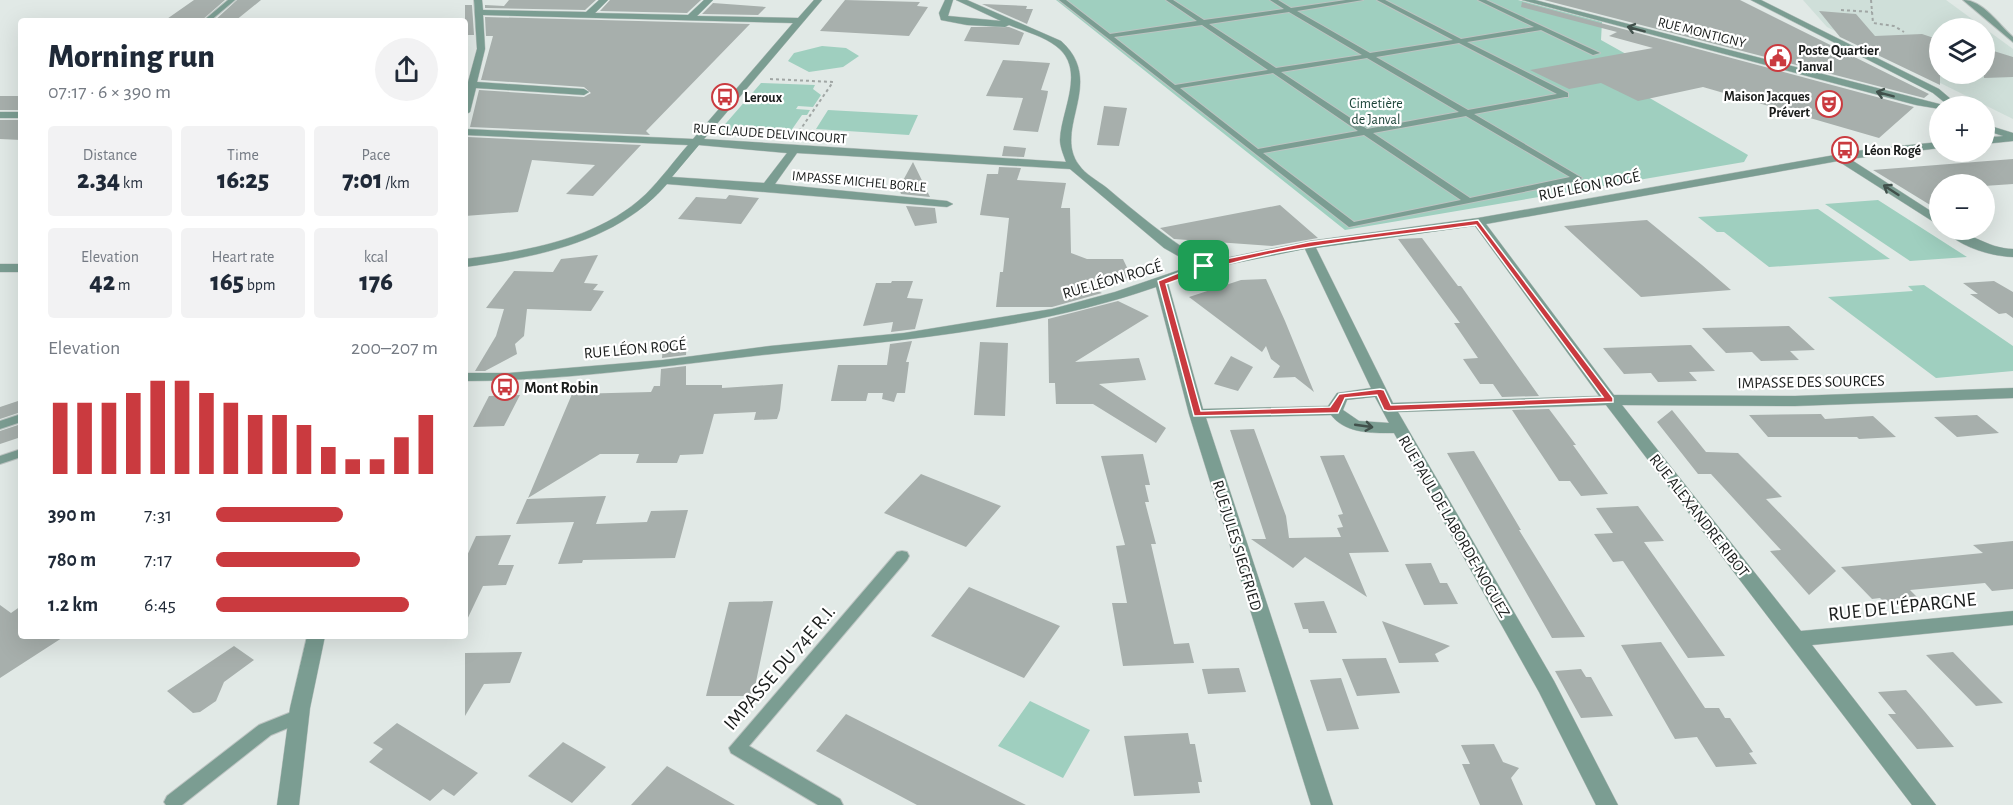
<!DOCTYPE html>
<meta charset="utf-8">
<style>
:root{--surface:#fff;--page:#f2f2f3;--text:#1f2937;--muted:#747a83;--accent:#ca3a3f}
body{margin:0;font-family:"Alegreya Sans",sans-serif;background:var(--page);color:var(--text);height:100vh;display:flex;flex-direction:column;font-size:22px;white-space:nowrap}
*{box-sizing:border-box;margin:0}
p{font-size:20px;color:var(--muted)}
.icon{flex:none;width:33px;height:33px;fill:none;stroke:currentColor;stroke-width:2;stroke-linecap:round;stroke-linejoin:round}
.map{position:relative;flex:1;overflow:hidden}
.side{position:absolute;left:18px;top:18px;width:450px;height:621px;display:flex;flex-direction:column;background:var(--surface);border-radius:6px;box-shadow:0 6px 24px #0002}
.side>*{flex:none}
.controls{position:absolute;left:1929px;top:18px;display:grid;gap:12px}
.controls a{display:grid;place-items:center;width:66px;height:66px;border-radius:50%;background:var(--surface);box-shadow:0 6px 24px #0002;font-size:30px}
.pin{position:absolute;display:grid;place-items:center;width:51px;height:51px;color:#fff;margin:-26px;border-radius:12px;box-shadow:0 3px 9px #0006}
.round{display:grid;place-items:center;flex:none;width:63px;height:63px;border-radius:32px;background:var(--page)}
.summary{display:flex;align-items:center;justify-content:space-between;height:102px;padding:0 30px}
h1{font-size:33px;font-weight:800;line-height:45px}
.stats{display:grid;grid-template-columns:repeat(3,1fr);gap:9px;height:102px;padding:6px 30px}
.stats div{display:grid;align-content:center;border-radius:6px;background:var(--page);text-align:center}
.stats b{font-size:26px;font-weight:800}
.stats small{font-size:16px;font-weight:400}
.stats p{font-size:16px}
.chart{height:168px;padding:12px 30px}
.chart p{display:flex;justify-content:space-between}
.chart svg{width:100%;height:108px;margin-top:6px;stroke:var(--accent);stroke-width:6}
ul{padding:0 30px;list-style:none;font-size:20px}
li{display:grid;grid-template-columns:96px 72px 1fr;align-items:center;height:45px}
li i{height:15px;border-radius:8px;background:var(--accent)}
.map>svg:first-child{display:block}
.built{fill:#cfdfd9;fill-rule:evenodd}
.green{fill:#9fcfbf}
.building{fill:#a7afac}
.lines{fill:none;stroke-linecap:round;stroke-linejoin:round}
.service-casing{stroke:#bdc4c2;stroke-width:2}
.minor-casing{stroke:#bdc4c2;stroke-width:1}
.tertiary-casing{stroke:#bdc4c2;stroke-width:1}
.path{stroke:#a0a6a4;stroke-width:2;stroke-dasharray:3 3;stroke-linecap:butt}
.service{fill:#7b9d92;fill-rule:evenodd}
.minor{fill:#7b9d92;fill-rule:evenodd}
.tertiary{fill:#7b9d92;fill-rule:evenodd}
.oneway{stroke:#41504b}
.route{fill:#ca3a3f;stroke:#fff;stroke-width:1.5;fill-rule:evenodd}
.labels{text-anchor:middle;stroke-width:4.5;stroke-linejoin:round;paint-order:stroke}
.far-street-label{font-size:14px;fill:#1a1d1c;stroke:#fff}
.far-poi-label{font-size:14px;font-weight:bold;fill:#1a1d1c;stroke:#fff;text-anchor:start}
.far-park-label{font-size:14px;fill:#1d4439;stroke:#fff}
.street-label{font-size:16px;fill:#1a1d1c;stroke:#fff}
.poi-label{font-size:16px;font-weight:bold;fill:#1a1d1c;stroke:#fff;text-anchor:start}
.near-street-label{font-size:20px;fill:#1a1d1c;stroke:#fff}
</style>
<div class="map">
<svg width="2013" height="805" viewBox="0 0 2013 805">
<rect width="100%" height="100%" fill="#e1e9e6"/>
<!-- built -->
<path class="built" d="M1803 0H1946L2013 49V119L1827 27ZM1940 28H1984V74H1940Z"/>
<!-- green -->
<path class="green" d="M1056 0H1518L1602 22 1601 40 1685 87 1641 93 1748 155 1744 162 1345 230Z
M822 46 846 48 859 56 843 67 809 72 788 61 794 53Z
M761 83 815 85 813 89 821 95 813 107 798 106 796 109 810 110 807 115H802L788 135 720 130Z
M828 110 918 115 909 135 816 129Z
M1878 200 1967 257 1910 261 1825 204Z
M1818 209 1890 259 1769 267 1724 232H1717L1698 217Z
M1924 285 2013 346V371L1936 378 1828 297 1913 291 1908 286Z
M1030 701 1090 730 1063 778 998 746Z"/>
<!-- building -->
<path class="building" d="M194 0H225L201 21H164Z
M237 0H261L235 21H214Z
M509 0H596L585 10 485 8V5L504 6Z
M610 0H701L687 13 600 11Z
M845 0 920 2 917 6 928 7 909 36 820 31Z
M1544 0H1740L1929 94 1924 98Z
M1522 2 1914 107 1879 138 1703 87 1638 101 1601 83 1569 89 1530 70 1653 48 1609 36 1617 32 1521 7Z
M713 3 766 7 758 15 702 14Z
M982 4 1027 6 1026 9H1033L1027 24Z
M465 5H472L474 35H465Z
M1819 11 1856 14 1875 36 1922 34 1940 40V85L1840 37Z
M485 17 750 24 646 131 650 135 470 127 479 90 584 97 591 93 584 87 481 80 493 36H486Z
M971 27H1009L1024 33 1019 45 964 41Z
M1984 48 2013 57V77L1984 78Z
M1003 60 1050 63 1041 90 1048 91 1047 97 1038 132 1013 130 1023 98 986 96Z
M0 96H21V110H0Z
M1104 106 1127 108 1119 146 1097 145Z
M0 120H21V140L0 139Z
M467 137 641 145 593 196 566 194 595 165 532 160 518 212 465 216V147Z
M1004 146 1026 148 1024 157 1002 156Z
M2013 159V184L1984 186V184H1940V211L1873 170Z
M913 162 930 197 901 194 899 188Z
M999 167 1021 168 1017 180 1066 183 1061 208H1070L1071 253 1087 259H1123L1132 278 1079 282 1102 293 1052 307H996L1000 272H1003L1009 218 980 215 987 174H998Z
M729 195 759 198 741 224 678 219 696 197 726 199Z
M1280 205 1318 238 1272 246 1174 239 1160 228Z
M906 206 935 208 937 223 915 226Z
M1647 220 1702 265 1731 290 1641 297 1564 226Z
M1422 238 1458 286H1461L1539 396 1502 397 1493 384H1480L1463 359 1478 358 1454 323H1460L1398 239Z
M598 255 584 283 598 284 593 290 604 291 591 311 527 309 524 336 515 344 517 354 485 371H475L496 336 504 309 486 308 514 271 553 272 561 259Z
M1266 279 1285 321 1314 392 1295 377 1273 378 1280 366 1271 359 1266 346 1262 352 1189 297 1241 280Z
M892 281H913L907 298 923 299 915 329 891 332 893 322 863 326 876 283H891Z
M1994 281 2013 292V318L2006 313 1999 314 1970 294H1978L1963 283Z
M1118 301 1149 316 1075 362 1139 358 1146 380 1099 384 1166 428 1156 443 1093 404H1056L1055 383H1049L1048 319Z
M1789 326 1815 350 1790 351 1799 360 1761 361 1752 352 1726 353 1702 328Z
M687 341 686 355 662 358 663 344Z
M912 341 906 362H909L905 393H897L894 402 882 399 883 393H868L866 401H831L838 365H887L890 344Z
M980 342 1008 343 1005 416 974 415Z
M1691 345 1715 371 1689 372 1697 381 1658 382 1651 373 1624 374 1603 348Z
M1231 356 1253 367 1238 391 1214 384Z
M686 366V385H722V388L783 384 780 410 777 419 754 420 756 412 714 414 703 454 680 455 677 463H636L639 454H600L528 498 572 394 651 392 654 386H660L661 369Z
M520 395 504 426 473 427 489 396Z
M21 400V412L0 419V407Z
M1549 409 1576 445H1573L1608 494 1581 496 1570 481H1559L1512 410Z
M1672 410 1706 452 1738 453 1782 497 1766 499 1836 571 1809 595 1770 551 1781 550 1711 474H1698L1657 422Z
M1821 414 1825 419 1873 416 1896 437 1859 439 1857 437H1768L1749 415Z
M1977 415 1999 433 1957 437 1934 417Z
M21 424V437L0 444V431Z
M1254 429 1286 516 1289 538 1341 537 1337 528 1343 527 1338 515 1343 514 1320 456 1344 455 1389 552 1349 553 1367 597 1305 557 1293 568 1251 539H1266L1230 430Z
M1474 451 1521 530H1519L1585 637 1552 638 1447 453Z
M1143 454 1150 485H1145L1149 502H1145L1156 544H1151L1174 644 1189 643 1194 663 1123 666 1112 603H1127L1116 546 1125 545 1101 456Z
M921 474 1001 506 966 547 884 513Z
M606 496 596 524 647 522 651 511 688 510 675 558 583 560 582 563 558 564 574 522 516 524 527 499Z
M1638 506 1664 541 1644 542 1725 656 1688 658 1623 561 1613 562 1594 534 1613 533 1596 508Z
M511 535 498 565H514L506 585 483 586 465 624V560L476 536Z
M2013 541V589L1992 591 1985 583 1910 590 1919 599 1884 602 1880 598 1872 599 1841 567 1983 553 1973 545Z
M1431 563 1440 583H1447L1458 604 1424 605 1405 564Z
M969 587 1060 626 1024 678 931 636Z
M773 601 753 696H706L729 602Z
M1324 601 1337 633H1309L1308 629H1303L1294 603Z
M0 605 11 613 21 606V636H65L0 678Z
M1382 621 1450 646 1435 654 1439 662 1399 663Z
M1661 642 1705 708H1719L1725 718H1730L1753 752 1749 753 1757 764 1716 767 1697 737 1675 739 1621 645Z
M234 646 254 660 224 682 216 701 200 712 193 713 167 691Z
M522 652 510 683 484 684 465 716V653Z
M1953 652 1983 683 2003 703 1976 706 1926 655Z
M1386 658 1400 693 1357 696 1342 659Z
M1239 668 1246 692 1208 694 1202 669Z
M1581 669 1586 677H1591L1613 716 1581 718 1555 671Z
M1341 678 1359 729 1327 731 1310 680Z
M1906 690 1925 712 1954 747 1917 749 1888 714H1896L1878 692Z
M846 714 1026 805H917L816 751Z
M397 723 478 773 454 796 443 789 430 801 369 762 383 749 373 743Z
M1188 733 1190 744H1195L1202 782H1198L1200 793 1134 796 1124 736Z
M563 742 606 767 572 803 528 776Z
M1494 744 1503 762 1519 768 1511 778 1523 805H1480L1462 764H1470L1461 745Z
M667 766 735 805H631Z"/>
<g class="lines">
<defs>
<path id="service" d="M228 0H235L210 21H203Z
M1059 0H1066L1110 34 1197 21 1166 0H1173L1204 20 1284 9 1270 0H1278L1291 8 1346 0H1363L1297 11 1370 53 1453 40 1377 0H1385L1461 39 1534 27 1478 0H1486L1600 53 1593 55 1541 30 1467 42 1568 93V97H1565L1474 114 1582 178 1578 181 1349 227ZM1289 12 1362 55 1276 68 1209 24ZM1202 25 1268 70 1175 85 1114 37ZM1459 43 1557 94 1468 110 1376 57ZM1367 58 1459 112 1367 129 1281 72ZM1273 73 1358 131 1258 149 1180 88ZM1466 116 1570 177 1470 198 1373 133ZM1364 135 1461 200 1354 222 1263 153Z
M1963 0C1983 0 1999 25 2013 37V42Z
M21 414V422L0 429V421Z
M21 449V457L0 464V456Z
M902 551 907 552 909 556 907 560 749 746 840 799 843 805H818L731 753 729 748 897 552Z
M299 709 305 711 307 716 305 721 271 735 182 805H166L164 802 167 796 259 725Z"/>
<path id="minor" d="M474 0H482L483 10 586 12 599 0H608L595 13 688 15 704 0H713L697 16 798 18 814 0H822L704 139 1066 162C1064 156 1060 147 1060 140 1061 110 1087 69 1056 46 1043 36 1024 31 1009 25L1005 27 967 25 941 20 939 13 945 0H953L948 16 1001 21 956 0H967L1061 41C1107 82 1052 129 1079 165 1085 174 1098 181 1107 188 1139 215 1170 241 1206 262L1309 241 1478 218 1869 149 1940 142V148L1850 159 1940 217V226L1838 161 1486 224 1614 395 1795 396 2013 388V398L1795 406 1622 405 1801 631 2013 611V625L1812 645 1936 805H1912L1606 405 1398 412 1554 681 1618 805H1596L1539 692 1394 433C1372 433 1346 434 1331 415L1206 418 1333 805H1311L1189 414 1156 287C1032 330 902 340 772 354 670 365 568 381 465 381V373H509L663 360 770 346 904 333 1052 309 1115 292 1194 265 1164 248 1070 169 797 153 775 184 947 201 953 204 947 207 667 184C617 242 537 257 465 267V259C527 251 599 239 646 194 661 179 674 161 688 145L465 135V129L693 139 793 23 483 15 485 49 477 82 584 89 589 92 584 95 476 88 470 112 465 115V93L477 49ZM699 145 787 153 764 183 672 177ZM1475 226 1599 396 1393 403 1316 248ZM1305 249 1371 388 1337 393 1328 406 1203 409 1168 283 1207 269ZM1375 397 1389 423 1359 421 1343 410 1347 400Z
M1522 0H1535L1947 106H1940V109L1916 105Z
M0 112H21V118H0Z
M2013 135V141L1984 144V138Z
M1944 230C1966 228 1986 249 2013 249V257C1990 256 1960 247 1944 230Z
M0 264H21V272H0Z
M307 636H325L310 708 299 805H277L290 708Z"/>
<path id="tertiary" d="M1751 0H1761L1939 89 1959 106H1949L1933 93Z
M1984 124 2013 133V139L1984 130Z"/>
</defs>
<!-- service casing -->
<use href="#service" class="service-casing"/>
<!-- minor casing -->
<use href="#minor" class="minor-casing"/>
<!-- tertiary casing -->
<use href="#tertiary" class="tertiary-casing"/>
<!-- path -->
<path class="path" d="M1871 0 1873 23 1894 26 1904 32
M1841 10 1872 12
M770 79 833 82 798 133"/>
<!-- service -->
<use href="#service" class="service"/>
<!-- minor -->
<use href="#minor" class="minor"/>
<!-- tertiary -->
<use href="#tertiary" class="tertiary"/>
</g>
<!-- one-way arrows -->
<defs><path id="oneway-shaft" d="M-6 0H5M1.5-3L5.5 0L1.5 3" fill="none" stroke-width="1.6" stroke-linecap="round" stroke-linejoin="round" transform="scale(1.5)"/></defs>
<g class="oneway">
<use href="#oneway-shaft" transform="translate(1636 29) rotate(-165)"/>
<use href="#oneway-shaft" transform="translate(1885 94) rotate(-165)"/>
<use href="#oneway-shaft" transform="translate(1891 190) rotate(-147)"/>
<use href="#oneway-shaft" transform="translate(1364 426) rotate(8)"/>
</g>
<!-- route -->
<path class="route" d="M1478 220 1613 398V402L1388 411 1384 410 1377 395 1345 398 1338 413H1335L1194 416 1158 281 1201 264 1309 242ZM1476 225 1603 397 1391 405 1384 390 1380 389 1339 394 1330 407 1201 411 1166 284C1264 246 1372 239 1476 225Z"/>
<!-- icons -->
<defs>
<symbol id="civic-ring" viewBox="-11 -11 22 22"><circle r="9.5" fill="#fff" stroke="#ca3a3f" stroke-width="1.5"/><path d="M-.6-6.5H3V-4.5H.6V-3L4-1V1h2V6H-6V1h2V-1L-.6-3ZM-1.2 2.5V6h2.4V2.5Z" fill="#ca3a3f"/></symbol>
<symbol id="bus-ring" viewBox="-11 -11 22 22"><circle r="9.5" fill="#fff" stroke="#ca3a3f" stroke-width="1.5"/><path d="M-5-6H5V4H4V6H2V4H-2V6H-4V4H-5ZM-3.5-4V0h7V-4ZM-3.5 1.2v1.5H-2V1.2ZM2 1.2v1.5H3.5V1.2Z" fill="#ca3a3f"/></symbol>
<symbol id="theatre-ring" viewBox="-11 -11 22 22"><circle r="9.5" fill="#fff" stroke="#ca3a3f" stroke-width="1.5"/><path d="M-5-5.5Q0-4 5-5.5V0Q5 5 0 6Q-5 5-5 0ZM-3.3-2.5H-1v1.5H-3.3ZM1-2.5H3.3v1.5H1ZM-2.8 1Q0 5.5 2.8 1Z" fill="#ca3a3f"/></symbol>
</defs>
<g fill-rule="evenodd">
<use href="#civic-ring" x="1763" y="43" width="30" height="30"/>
<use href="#bus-ring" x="710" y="82" width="30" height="30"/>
<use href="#theatre-ring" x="1814" y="89" width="30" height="30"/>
<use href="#bus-ring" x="1830" y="135" width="30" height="30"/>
<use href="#bus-ring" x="490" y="372" width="30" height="30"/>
</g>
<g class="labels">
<!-- far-street labels -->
<g class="far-street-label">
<text transform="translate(1702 32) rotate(14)" y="5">RUE MONTIGNY</text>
<text transform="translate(770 133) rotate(4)" y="5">RUE CLAUDE DELVINCOURT</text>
<text transform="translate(859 181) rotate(5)" y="5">IMPASSE MICHEL BORLE</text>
</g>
<!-- far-poi labels -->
<g class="far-poi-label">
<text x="1798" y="55">Poste Quartier<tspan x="1798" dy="16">Janval</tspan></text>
<text x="1810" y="101" text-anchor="end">Maison Jacques<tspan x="1810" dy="16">Prévert</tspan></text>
<text x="744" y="102">Leroux</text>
<text x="1864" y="155">Léon Rogé</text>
</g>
<!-- far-park labels -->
<g class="far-park-label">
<text x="1376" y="108">Cimetière<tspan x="1376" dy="16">de Janval</tspan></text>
</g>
<!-- street labels -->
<g class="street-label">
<text transform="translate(1589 185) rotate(-11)" y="6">RUE LÉON ROGÉ</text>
<text transform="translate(1112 279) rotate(-16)" y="6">RUE LÉON ROGÉ</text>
<text transform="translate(635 348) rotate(-5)" y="6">RUE LÉON ROGÉ</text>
<text transform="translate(1811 381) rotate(-1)" y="6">IMPASSE DES SOURCES</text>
<text transform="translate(1700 515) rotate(52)" y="6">RUE ALEXANDRE RIBOT</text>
<text transform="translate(1455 526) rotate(60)" y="6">RUE PAUL DE LABORDE-NOGUEZ</text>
<text transform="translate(1238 545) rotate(73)" y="6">RUE JULES SIEGFRIED</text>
</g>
<!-- poi labels -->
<g class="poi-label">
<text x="524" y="393">Mont Robin</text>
</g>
<!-- near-street labels -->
<g class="near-street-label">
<text transform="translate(1902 606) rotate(-6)" y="7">RUE DE L'ÉPARGNE</text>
<text transform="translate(779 667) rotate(-49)" y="7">IMPASSE DU 74E R.I.</text>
</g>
</g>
</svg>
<div class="controls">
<a><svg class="icon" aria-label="layers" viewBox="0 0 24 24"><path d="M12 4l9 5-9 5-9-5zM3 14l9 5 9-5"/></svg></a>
<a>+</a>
<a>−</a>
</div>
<div class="pin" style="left:1204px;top:266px;background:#1e9e55"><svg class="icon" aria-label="arrive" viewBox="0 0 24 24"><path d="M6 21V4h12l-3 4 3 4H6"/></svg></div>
<section class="side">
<div class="summary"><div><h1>Morning run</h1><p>07:17 · 6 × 390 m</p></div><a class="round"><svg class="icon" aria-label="share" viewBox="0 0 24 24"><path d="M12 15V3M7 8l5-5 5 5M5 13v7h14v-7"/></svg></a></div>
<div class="stats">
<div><p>Distance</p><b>2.34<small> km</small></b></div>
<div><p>Time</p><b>16:25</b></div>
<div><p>Pace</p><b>7:01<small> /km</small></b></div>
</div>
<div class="stats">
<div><p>Elevation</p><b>42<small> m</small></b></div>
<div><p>Heart rate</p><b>165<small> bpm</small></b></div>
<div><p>kcal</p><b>176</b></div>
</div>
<div class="chart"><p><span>Elevation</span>200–207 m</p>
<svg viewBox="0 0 160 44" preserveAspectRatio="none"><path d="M5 44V15M15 44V15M25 44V15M35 44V11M45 44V6M55 44V6M65 44V11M75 44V15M85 44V20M95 44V20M105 44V24M115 44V33M125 44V38M135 44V38M145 44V29M155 44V20"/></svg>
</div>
<ul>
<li><b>390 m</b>7:31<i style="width:57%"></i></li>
<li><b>780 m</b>7:17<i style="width:65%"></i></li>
<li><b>1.2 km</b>6:45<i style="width:87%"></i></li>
</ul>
</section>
</div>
